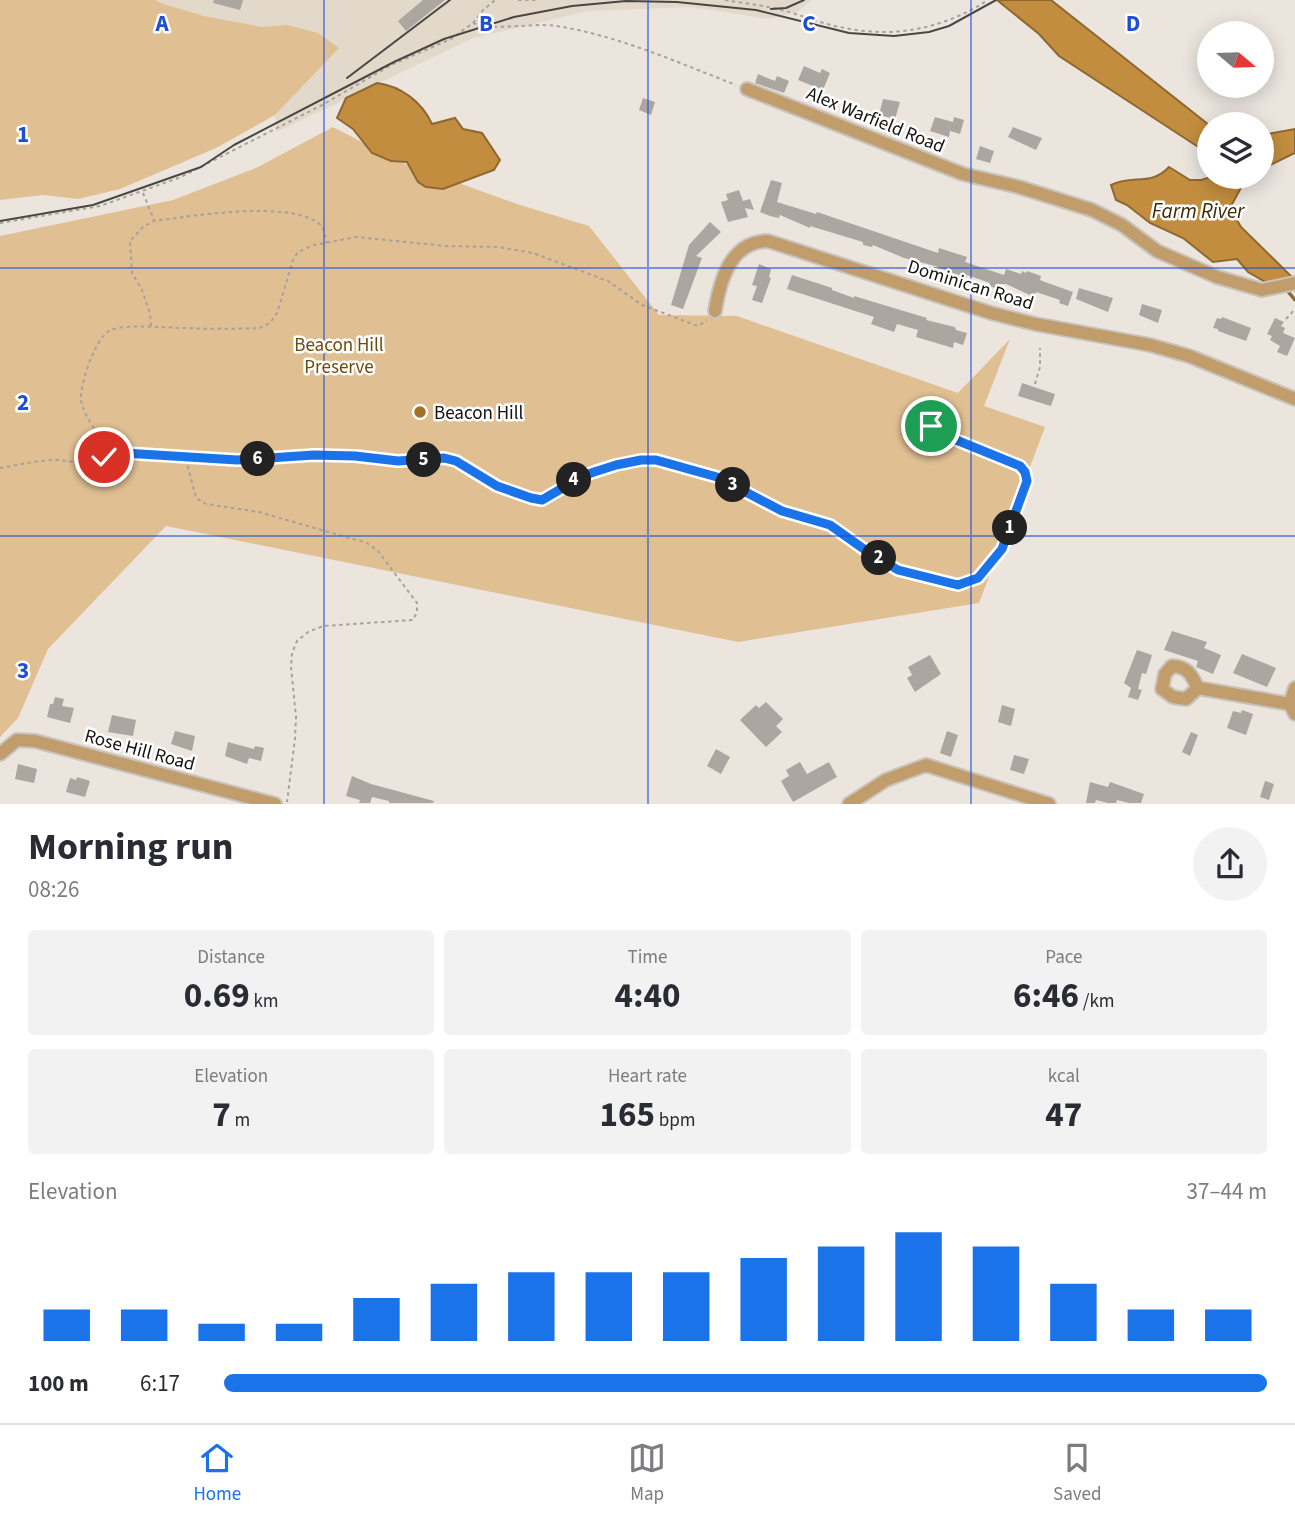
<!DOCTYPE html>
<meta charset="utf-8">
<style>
:root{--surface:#fff;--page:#f2f2f3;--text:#2b2b33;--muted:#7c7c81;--line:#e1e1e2;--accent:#1a73e8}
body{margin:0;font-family:"Source Sans 3",sans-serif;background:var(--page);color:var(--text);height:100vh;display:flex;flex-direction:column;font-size:26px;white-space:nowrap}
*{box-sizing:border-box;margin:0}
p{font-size:23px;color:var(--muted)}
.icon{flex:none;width:38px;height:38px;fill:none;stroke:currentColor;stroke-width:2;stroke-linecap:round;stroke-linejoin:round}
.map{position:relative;height:804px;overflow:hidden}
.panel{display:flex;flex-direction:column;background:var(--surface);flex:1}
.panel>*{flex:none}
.needle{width:46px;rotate:109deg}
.tools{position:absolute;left:1197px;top:21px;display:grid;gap:14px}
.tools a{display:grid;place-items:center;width:77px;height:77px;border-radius:50%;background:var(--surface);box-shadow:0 4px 18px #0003;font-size:35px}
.pin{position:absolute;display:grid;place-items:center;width:60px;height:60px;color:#fff;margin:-30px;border:4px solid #fff;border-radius:50%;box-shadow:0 2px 7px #0007}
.km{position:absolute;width:35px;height:35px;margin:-18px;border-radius:50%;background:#222;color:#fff;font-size:19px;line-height:35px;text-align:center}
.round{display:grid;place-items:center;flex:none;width:74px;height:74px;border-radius:37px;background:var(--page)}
.headline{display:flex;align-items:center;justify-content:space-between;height:119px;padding:0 28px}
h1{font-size:38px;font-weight:700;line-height:52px}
.stats{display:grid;grid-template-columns:repeat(3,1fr);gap:10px;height:119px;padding:7px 28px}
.stats div{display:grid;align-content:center;border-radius:7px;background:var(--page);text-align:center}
.stats b{font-size:35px;font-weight:700}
.stats small{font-size:19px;font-weight:400}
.stats p{font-size:19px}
.chart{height:196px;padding:14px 28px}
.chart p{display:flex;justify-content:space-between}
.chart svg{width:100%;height:126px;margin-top:7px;stroke:var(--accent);stroke-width:6}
ul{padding:0 28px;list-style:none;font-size:23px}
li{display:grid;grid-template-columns:112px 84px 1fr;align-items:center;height:52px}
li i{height:18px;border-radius:9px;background:var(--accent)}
.dock{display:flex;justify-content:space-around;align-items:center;height:98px;border-top:2px solid var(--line);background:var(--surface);font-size:19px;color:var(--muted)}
.dock a{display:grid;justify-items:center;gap:4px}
.dock .current{color:var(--accent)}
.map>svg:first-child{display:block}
.built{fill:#e3d9cb}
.green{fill:#e0bf93}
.water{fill:#c28d3e;stroke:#8e6830;stroke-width:2}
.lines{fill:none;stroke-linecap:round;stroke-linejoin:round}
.stream{stroke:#8e6830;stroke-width:3.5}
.building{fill:#aba69f}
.street-casing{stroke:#c9c3bd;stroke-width:16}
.path{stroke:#a6a29c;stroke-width:2;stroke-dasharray:3.5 3.5;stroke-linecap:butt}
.street{stroke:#c19d6b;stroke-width:12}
.tram{stroke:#4a4743;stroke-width:2}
.route-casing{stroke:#fff;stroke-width:14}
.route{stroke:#1a73e8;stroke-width:9}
.grid{fill:none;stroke:#1d4ed8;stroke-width:2;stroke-opacity:0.55}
.poi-dot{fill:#a27126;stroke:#fff;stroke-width:2.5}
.labels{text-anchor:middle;stroke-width:5;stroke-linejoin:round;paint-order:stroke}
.street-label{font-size:19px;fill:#14120f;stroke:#fff}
.park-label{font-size:19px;fill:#6e4a0c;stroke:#fff}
.poi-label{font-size:19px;fill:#14120f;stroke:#fff;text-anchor:start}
.water-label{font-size:21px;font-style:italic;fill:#3d2704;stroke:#fff}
.grid-label{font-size:23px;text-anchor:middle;font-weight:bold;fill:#1d4ed8;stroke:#fff;stroke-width:5;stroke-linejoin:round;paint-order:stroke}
</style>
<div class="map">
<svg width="1295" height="804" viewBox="0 0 1295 804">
<rect width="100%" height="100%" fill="#ebe5de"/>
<!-- built -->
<path class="built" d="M10 0H812L797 12 769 19 692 7 589 11 473 38 277 132 275 115 322 64 111 60 22 37 5 7Z"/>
<!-- green -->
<path class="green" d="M0 0H156L160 3 204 16 262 27 287 25 318 33 339 48 275 115 216 148 120 189 78 199 43 195 0 200Z
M333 127 400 162 517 204 589 226 659 315 737 316 958 393 1010 339 984 406 1045 427 979 603 738 642 166 526 48 649 18 718 0 737V236L173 200 256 168Z"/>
<!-- water -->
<path class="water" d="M997 0H1051L1209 125V154L1059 56 1039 34Z
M377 83C401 86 422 102 432 124L455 118 463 129 482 133 500 160 494 170 443 189 426 187 418 182 407 162 391 161 372 153 353 129 337 118 346 98Z
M1295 129V153L1262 169V135Z
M1169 167 1190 180H1201L1211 177H1251L1243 184 1230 208 1241 227 1293 278 1272 286 1248 272 1237 259 1213 262 1183 238 1150 223 1127 205 1116 200 1111 185C1133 174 1150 187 1169 167Z"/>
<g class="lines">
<!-- stream -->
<path class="stream" d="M1285 288 1295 300"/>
</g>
<!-- building -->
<path class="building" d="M214 0H243L240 10 213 3Z
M423 0H445L406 31 398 21Z
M804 66 820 73 822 69 830 73 823 90 798 80Z
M758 74 775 81 777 76 789 81 784 93 755 83Z
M643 98 655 102 651 115 639 110Z
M883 99 900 102 895 119 879 115Z
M935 117 953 122 954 117 964 120 960 134 950 131 949 137 930 131Z
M1013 127 1042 138 1036 150 1008 137Z
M980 146 994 151 990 163 976 159Z
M771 180 782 183 777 202 816 214 817 212 938 253 939 248 967 257 965 262 1004 275 1006 269 1021 274 1022 271 1026 273 1027 271 1041 276 1040 280 1045 282 1073 292 1068 306 1059 303 1060 300 1036 292 1034 297 1006 284H999L998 289 989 286 990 283 967 275 966 278 935 266 904 258 873 245 872 247 863 245V242L810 226V228L780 215 779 218 770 216 760 212Z
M739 190 743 201 750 199 754 210 745 208 748 217 728 222 721 202 728 200 726 194Z
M710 222 721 232 696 256 702 258 683 309 671 305 689 245Z
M759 264 771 269 769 277 771 278 762 303 752 300 757 286 752 285Z
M792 275 832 288V290L854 298V296L927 318 926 320 955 327 956 330 967 333 963 345 954 342 953 348 916 337 918 330 897 324 894 332 871 324 874 317 787 289Z
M1079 288 1113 298 1108 312 1076 299Z
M1142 304 1162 310 1158 323 1139 315Z
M1222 317 1251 328 1246 341 1218 331V329L1213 328 1217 318 1221 319Z
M1275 318 1284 322 1281 326 1285 328 1283 333 1295 338 1287 356 1277 352 1280 346 1270 340 1272 336 1267 334Z
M1022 383 1055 394 1051 406 1018 396Z
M1172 631 1207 642 1204 648 1221 655 1213 674 1196 667 1198 661 1164 650Z
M1137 650 1152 655 1146 674 1142 673 1138 689 1142 690 1138 700 1128 697 1131 688 1124 683Z
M1242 654 1276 668 1267 687 1233 673Z
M930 655 941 674 915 692 907 678 912 675 908 667Z
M55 697 64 699 62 706 74 708 70 723 47 717 50 704H53Z
M766 702 783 719 776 726 782 732 766 747 740 720 756 705 759 708Z
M1002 705 1015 709 1011 726 998 722Z
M1242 710 1253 714 1246 735 1227 728 1233 711 1241 713Z
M112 715 136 720 133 736 108 732Z
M175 731 195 736 192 751 171 744Z
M947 731 958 735 951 757 940 753Z
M1191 732 1198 735 1190 756 1182 752Z
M228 742 254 749 255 746 264 748 261 761 249 758 247 764 225 756Z
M716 749 730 757 721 774 707 766Z
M1014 755 1029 759 1024 774 1010 770Z
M800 762 807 774 829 762 837 777 793 802 781 781 789 776 786 770Z
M18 764 37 769 34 783 15 779Z
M352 776 371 784 434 801 433 803H389V801L372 797 370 803H359L360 800 346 796Z
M77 777 90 781 85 797 66 792 70 778 76 780Z
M1265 781 1274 784 1269 800 1260 797Z
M1090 782 1108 787 1110 782 1144 794 1141 803H1129L1117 800 1116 803H1108L1096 800 1095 803H1086Z"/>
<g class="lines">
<defs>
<path id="street" d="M747 89 963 174 1019 187 1092 210 1122 225 1157 251 1217 277 1262 290 1295 283
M715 311C720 280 731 241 768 241L991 313 1035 324 1150 345 1189 356 1295 399
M1172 666C1188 667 1191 674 1198 688L1186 699 1173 697 1162 689 1165 674Z
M1198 688 1290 704 1295 714
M1290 704 1295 688
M0 754 17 740 35 741 275 804
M849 804 886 780 926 765 1049 804"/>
</defs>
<!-- street casing -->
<use href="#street" class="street-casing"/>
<!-- path -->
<path class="path" d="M518 0H537
M725 0C742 3 760 5 778 9 799 14 819 23 840 27 893 39 943 29 988 0
M473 23C502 32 533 21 563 27 624 38 679 63 736 85
M143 193 154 220
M0 223 100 206 181 177 324 104 391 65 451 39 473 23 483 10 495 0
M1286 319 1295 309
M151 326 150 313 142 290 132 273 130 241 143 227 154 221C192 216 286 200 318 223 325 228 325 235 326 243
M1035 384 1040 367V348
M108 452 237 460 314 455 355 456 399 461 444 458 456 461 497 486 542 500 583 476 616 465 641 460 671 463 726 480 782 511 830 525 868 552 898 570 958 585 978 578 1002 549 1027 481 1025 472 1020 466 939 433 931 426 930 417 941 407 953 406
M186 459 196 498 206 504 259 512 367 543 378 551 417 603V612L413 620 323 626 308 632 297 641 292 653 291 667 296 717 295 739 287 802
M0 468C18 465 38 460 56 460 75 460 93 472 108 452 101 434 83 418 81 399 80 384 95 339 109 331 124 323 167 328 184 328 209 329 235 329 260 328L270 323 277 313 293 260 298 252 314 245 356 237 446 246 499 247 533 253 608 281 642 305 698 326 707 320"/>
<!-- street -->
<use href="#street" class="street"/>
<!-- tram -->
<path class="tram" d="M771 9 786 8 804 0
M347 78 450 0
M0 221 93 205 201 167 234 145 394 62 444 39 514 17 572 6 626 1 677 2 756 10 849 33 894 36 929 32 949 26 996 0"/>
</g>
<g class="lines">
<defs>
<path id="route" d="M104 457 108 452 237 460 314 455 355 456 398 461 444 458 456 461 497 486 531 498 542 500 583 476 594 472 616 465 641 460H656L717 477 782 511 830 525 868 552 898 570 958 585 978 578 1002 549 1027 481 1025 472 1020 466 939 433 931 426"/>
</defs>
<!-- route casing -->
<use href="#route" class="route-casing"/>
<!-- route -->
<use href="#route" class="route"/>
</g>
<!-- grid -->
<path class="grid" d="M324 0V804M648 0V804M971 0V804M0 268H1295M0 536H1295"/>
<!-- markers -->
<circle class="poi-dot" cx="420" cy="412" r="7"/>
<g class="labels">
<!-- street labels -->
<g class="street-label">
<text transform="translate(876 119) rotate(22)" y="7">Alex Warfield Road</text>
<text transform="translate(971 284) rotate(17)" y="7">Dominican Road</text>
<text transform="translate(140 749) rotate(15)" y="7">Rose Hill Road</text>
</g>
<!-- park labels -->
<g class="park-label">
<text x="339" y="351">Beacon Hill<tspan x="339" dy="22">Preserve</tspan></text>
</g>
<!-- poi labels -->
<g class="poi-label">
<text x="434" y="419">Beacon Hill</text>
</g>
<!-- water labels -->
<g class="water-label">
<text x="1198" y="218">Farm River</text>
</g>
</g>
<g class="grid-label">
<text x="162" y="31">A</text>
<text x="486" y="31">B</text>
<text x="809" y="31">C</text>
<text x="1133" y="31">D</text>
<text x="23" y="142">1</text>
<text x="23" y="410">2</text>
<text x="23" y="678">3</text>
</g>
</svg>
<div class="tools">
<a><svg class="needle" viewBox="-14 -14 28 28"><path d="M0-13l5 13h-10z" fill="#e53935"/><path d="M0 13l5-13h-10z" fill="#7c7c81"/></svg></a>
<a><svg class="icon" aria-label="layers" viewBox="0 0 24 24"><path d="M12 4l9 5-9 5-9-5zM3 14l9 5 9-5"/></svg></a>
</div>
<div class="pin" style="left:931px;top:426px;background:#1e9e55"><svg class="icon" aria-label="arrive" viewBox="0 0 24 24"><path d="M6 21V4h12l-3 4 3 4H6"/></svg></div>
<div class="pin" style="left:104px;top:457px;background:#d93025"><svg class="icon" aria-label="check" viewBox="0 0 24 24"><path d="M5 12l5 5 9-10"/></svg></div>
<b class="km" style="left:1010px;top:528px">1</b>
<b class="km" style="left:879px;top:558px">2</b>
<b class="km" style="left:733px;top:485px">3</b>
<b class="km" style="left:574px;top:480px">4</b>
<b class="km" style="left:424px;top:460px">5</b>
<b class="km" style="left:258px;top:459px">6</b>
</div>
<section class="panel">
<div class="headline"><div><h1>Morning run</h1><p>08:26</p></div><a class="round"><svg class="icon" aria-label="share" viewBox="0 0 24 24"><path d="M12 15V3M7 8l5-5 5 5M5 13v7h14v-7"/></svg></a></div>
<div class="stats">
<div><p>Distance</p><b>0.69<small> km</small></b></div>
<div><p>Time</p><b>4:40</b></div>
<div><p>Pace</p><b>6:46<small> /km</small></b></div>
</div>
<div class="stats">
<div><p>Elevation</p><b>7<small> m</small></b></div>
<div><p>Heart rate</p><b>165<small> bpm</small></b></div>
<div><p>kcal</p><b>47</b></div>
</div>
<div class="chart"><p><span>Elevation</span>37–44 m</p>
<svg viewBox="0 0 160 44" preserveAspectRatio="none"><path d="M5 44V33M15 44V33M25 44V38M35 44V38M45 44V29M55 44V24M65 44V20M75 44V20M85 44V20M95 44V15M105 44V11M115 44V6M125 44V11M135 44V24M145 44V33M155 44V33"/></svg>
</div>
<ul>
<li><b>100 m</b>6:17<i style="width:100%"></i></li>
</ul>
</section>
<nav class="dock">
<a class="current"><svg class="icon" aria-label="home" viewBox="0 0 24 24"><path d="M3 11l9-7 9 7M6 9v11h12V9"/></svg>Home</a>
<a><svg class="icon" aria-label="map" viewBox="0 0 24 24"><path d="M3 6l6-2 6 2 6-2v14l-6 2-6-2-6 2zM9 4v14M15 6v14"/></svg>Map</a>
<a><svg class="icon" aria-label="saved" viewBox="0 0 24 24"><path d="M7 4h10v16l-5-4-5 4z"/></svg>Saved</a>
</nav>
